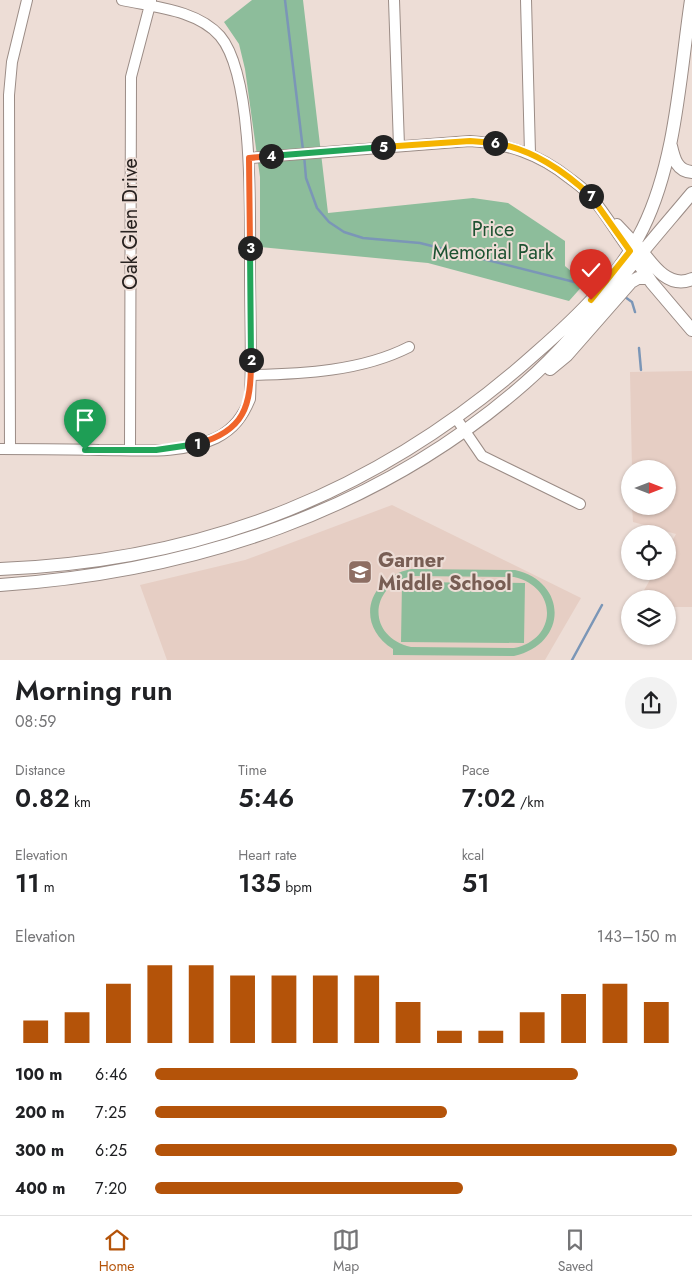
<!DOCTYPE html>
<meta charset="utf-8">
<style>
:root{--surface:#fff;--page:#f2f2f2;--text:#202124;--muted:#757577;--line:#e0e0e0;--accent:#b45309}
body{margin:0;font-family:Jost,sans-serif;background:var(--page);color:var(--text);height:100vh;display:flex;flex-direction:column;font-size:19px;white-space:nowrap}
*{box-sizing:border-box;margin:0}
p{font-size:16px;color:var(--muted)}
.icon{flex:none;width:28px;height:28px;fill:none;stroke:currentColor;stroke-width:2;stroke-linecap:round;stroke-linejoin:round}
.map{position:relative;height:660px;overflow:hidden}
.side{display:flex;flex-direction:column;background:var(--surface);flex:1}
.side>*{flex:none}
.needle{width:32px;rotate:90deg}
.buttons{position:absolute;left:621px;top:460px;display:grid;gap:10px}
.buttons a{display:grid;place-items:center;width:55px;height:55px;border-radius:50%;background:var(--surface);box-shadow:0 1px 4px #0004;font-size:25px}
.pin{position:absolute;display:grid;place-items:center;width:42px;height:42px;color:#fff;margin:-51px -21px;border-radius:50% 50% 50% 0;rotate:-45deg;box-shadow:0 0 5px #0007}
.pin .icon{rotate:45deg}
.km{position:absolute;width:25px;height:25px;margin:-12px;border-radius:50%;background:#222;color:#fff;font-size:14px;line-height:25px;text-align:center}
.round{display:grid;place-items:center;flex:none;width:52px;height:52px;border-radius:26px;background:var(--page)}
.overview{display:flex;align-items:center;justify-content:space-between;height:85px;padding:0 15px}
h1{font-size:28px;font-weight:600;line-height:38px}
.metrics{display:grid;grid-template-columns:repeat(3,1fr);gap:8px;height:85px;padding:5px 15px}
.metrics div{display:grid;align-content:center}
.metrics b{font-size:25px;font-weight:600}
.metrics small{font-size:14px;font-weight:400}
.metrics p{font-size:14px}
.chart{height:140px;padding:10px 15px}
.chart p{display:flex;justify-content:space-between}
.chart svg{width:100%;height:90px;margin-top:5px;stroke:var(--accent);stroke-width:6}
ul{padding:0 15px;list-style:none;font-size:16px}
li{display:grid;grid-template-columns:80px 60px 1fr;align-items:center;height:38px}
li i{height:12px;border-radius:6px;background:var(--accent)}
.tabs{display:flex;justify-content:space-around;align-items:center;height:70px;border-top:1px solid var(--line);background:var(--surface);font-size:14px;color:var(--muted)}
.tabs a{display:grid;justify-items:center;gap:2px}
.tabs .on{color:var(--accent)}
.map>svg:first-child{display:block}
.built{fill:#e6cec4}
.green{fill:#8dbd9b;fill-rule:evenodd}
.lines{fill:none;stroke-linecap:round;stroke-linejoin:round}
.stream{stroke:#7b96b7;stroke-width:2.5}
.minor-casing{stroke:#9b8c86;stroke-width:12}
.major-casing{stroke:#9b8c86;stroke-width:14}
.minor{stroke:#fff;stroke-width:10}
.major{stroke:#fff;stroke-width:12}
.split-1-casing{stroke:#fff;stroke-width:10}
.split-2-casing{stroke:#fff;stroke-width:10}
.split-3-casing{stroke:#fff;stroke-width:10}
.split-4-casing{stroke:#fff;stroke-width:10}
.split-5-casing{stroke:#fff;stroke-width:10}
.split-6-casing{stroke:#fff;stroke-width:10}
.split-7-casing{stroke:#fff;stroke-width:10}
.split-8-casing{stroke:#fff;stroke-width:10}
.split-1{stroke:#22a559;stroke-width:6}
.split-2{stroke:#f0652b;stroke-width:6}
.split-3{stroke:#22a559;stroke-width:6}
.split-4{stroke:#f0652b;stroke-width:6}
.split-5{stroke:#22a559;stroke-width:6}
.split-6{stroke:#f5b400;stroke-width:6}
.split-7{stroke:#f5b400;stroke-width:6}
.split-8{stroke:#f5b400;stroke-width:6}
.labels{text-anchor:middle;stroke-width:4;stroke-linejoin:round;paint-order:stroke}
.street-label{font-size:20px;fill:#282220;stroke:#edddd6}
.park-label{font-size:20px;fill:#1d5231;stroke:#edddd6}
.education-label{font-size:20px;font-weight:bold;fill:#785e54;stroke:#edddd6;text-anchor:start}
</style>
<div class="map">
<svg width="692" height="660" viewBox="0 0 692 660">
<rect width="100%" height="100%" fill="#edddd6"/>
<!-- built -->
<path class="built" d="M692 371V607H668V599H639L655 571H668V549L676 534 633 522 632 506H668V469H632L630 372Z
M392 505 581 598 545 660H167L140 585 245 560Z"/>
<!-- green -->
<path class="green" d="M252 0H303L328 213 473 198 508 203 565 241V266L585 283 569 301 428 263 260 247V177L245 69 239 44 224 22Z
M411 569 515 570C568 582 568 644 514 656L393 655V649C354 624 368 578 411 569ZM412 576 514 577C558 587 558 639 514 648L411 647C367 637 368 586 412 576Z
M402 582 525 583 524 643 401 642Z"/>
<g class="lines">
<!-- stream -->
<path class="stream" d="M285 0 303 150
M304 155 306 178 317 208 329 222 344 232 363 238 420 243 594 287
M625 297 632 302 635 312
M639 348 641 370
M572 660 602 605"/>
<defs>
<path id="minor" d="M394 0 399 146
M526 0 530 153
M249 158 470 141C508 144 539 154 569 178 577 184 586 190 592 198 606 214 617 234 630 251
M617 224 635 243
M251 375C303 374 362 371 409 347
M456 418 482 456 580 504
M0 449C33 449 66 449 99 450 137 450 181 455 216 438 234 429 243 416 250 399 252 356 250 313 250 270 250 216 254 76 220 36 197 10 154 7 122 0
M10 449 9 95 12 62 27 0
M130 450 131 77 151 1"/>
<path id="major" d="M671 146C674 159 677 171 692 172
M638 246C651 263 668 290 692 279
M632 254 652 283 692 330
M550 369 567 355 631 282 638 278H648
M0 569C208 561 382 491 537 352 577 317 620 276 643 228 676 161 680 74 691 0
M0 585C193 572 378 512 525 383 565 348 597 307 631 266 651 241 672 217 692 193"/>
</defs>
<!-- minor casing -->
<use href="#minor" class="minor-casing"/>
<!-- major casing -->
<use href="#major" class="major-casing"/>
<!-- minor -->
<use href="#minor" class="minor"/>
<!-- major -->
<use href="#major" class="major"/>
</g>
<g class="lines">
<defs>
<path id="split-1" d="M85 450H156L197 444"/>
<path id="split-2" d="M197 444C245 431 251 406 251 360"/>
<path id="split-3" d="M250 248 251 360"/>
<path id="split-4" d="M250 248 249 158 271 156"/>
<path id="split-5" d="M271 156 383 147"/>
<path id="split-6" d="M383 147 470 141 495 143"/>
<path id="split-7" d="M495 143C533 150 563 170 591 196"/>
<path id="split-8" d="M591 300 630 251 591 196"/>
</defs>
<!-- split-1 casing -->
<use href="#split-1" class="split-1-casing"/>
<!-- split-2 casing -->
<use href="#split-2" class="split-2-casing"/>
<!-- split-3 casing -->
<use href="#split-3" class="split-3-casing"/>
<!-- split-4 casing -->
<use href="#split-4" class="split-4-casing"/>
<!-- split-5 casing -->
<use href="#split-5" class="split-5-casing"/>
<!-- split-6 casing -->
<use href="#split-6" class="split-6-casing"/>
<!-- split-7 casing -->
<use href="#split-7" class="split-7-casing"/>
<!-- split-8 casing -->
<use href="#split-8" class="split-8-casing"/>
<!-- split-1 -->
<use href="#split-1" class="split-1"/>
<!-- split-2 -->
<use href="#split-2" class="split-2"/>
<!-- split-3 -->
<use href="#split-3" class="split-3"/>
<!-- split-4 -->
<use href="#split-4" class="split-4"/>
<!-- split-5 -->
<use href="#split-5" class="split-5"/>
<!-- split-6 -->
<use href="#split-6" class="split-6"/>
<!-- split-7 -->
<use href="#split-7" class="split-7"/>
<!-- split-8 -->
<use href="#split-8" class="split-8"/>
</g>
<!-- icons -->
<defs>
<symbol id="school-square" viewBox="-11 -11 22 22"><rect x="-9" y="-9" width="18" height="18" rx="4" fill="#8d6e63" stroke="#edddd6"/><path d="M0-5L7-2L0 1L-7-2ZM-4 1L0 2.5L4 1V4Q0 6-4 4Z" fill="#fff"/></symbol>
</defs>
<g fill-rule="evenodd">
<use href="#school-square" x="346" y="558" width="28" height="28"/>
</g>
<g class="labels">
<!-- street labels -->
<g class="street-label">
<text transform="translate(130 224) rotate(-90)" y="7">Oak Glen Drive</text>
</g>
<!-- park labels -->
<g class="park-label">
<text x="493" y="236">Price<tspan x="493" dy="23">Memorial Park</tspan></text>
</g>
<!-- education labels -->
<g class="education-label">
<text x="378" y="567">Garner<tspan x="378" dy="23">Middle School</tspan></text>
</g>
</g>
</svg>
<div class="buttons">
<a><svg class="needle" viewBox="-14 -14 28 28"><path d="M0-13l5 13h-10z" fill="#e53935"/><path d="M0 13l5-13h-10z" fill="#757577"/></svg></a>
<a><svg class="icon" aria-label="locate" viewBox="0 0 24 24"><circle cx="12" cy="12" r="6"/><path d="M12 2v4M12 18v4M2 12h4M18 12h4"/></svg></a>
<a><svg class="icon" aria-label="layers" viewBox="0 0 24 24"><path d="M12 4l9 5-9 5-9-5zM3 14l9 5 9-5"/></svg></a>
</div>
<div class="pin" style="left:85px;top:450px;background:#1e9e55"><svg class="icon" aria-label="arrive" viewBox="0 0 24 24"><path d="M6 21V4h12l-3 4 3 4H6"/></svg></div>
<div class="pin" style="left:591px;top:300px;background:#d93025"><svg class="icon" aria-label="check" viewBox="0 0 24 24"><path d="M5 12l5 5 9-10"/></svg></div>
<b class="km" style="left:197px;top:444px">1</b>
<b class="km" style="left:251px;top:360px">2</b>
<b class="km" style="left:250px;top:248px">3</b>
<b class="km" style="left:271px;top:156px">4</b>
<b class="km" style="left:383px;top:147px">5</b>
<b class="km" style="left:495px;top:143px">6</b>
<b class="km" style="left:591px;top:196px">7</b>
</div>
<section class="side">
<div class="overview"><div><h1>Morning run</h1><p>08:59</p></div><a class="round"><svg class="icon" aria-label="share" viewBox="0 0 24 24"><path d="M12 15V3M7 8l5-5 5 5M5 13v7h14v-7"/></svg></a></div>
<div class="metrics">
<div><p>Distance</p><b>0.82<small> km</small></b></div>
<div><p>Time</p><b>5:46</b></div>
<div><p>Pace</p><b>7:02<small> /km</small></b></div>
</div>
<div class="metrics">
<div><p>Elevation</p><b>11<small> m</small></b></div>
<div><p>Heart rate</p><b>135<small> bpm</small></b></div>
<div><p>kcal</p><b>51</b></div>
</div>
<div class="chart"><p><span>Elevation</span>143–150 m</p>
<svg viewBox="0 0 160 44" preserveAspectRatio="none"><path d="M5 44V33M15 44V29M25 44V15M35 44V6M45 44V6M55 44V11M65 44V11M75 44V11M85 44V11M95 44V24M105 44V38M115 44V38M125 44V29M135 44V20M145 44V15M155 44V24"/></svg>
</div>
<ul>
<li><b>100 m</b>6:46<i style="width:81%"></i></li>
<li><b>200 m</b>7:25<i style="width:56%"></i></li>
<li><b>300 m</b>6:25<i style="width:100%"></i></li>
<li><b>400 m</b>7:20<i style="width:59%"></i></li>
</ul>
</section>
<nav class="tabs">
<a class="on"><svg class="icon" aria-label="home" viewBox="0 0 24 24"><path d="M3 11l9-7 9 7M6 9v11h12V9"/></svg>Home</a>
<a><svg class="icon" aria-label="map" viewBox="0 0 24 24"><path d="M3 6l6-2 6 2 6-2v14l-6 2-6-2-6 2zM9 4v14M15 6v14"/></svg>Map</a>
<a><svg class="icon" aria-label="saved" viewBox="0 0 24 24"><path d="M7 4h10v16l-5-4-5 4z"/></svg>Saved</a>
</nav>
